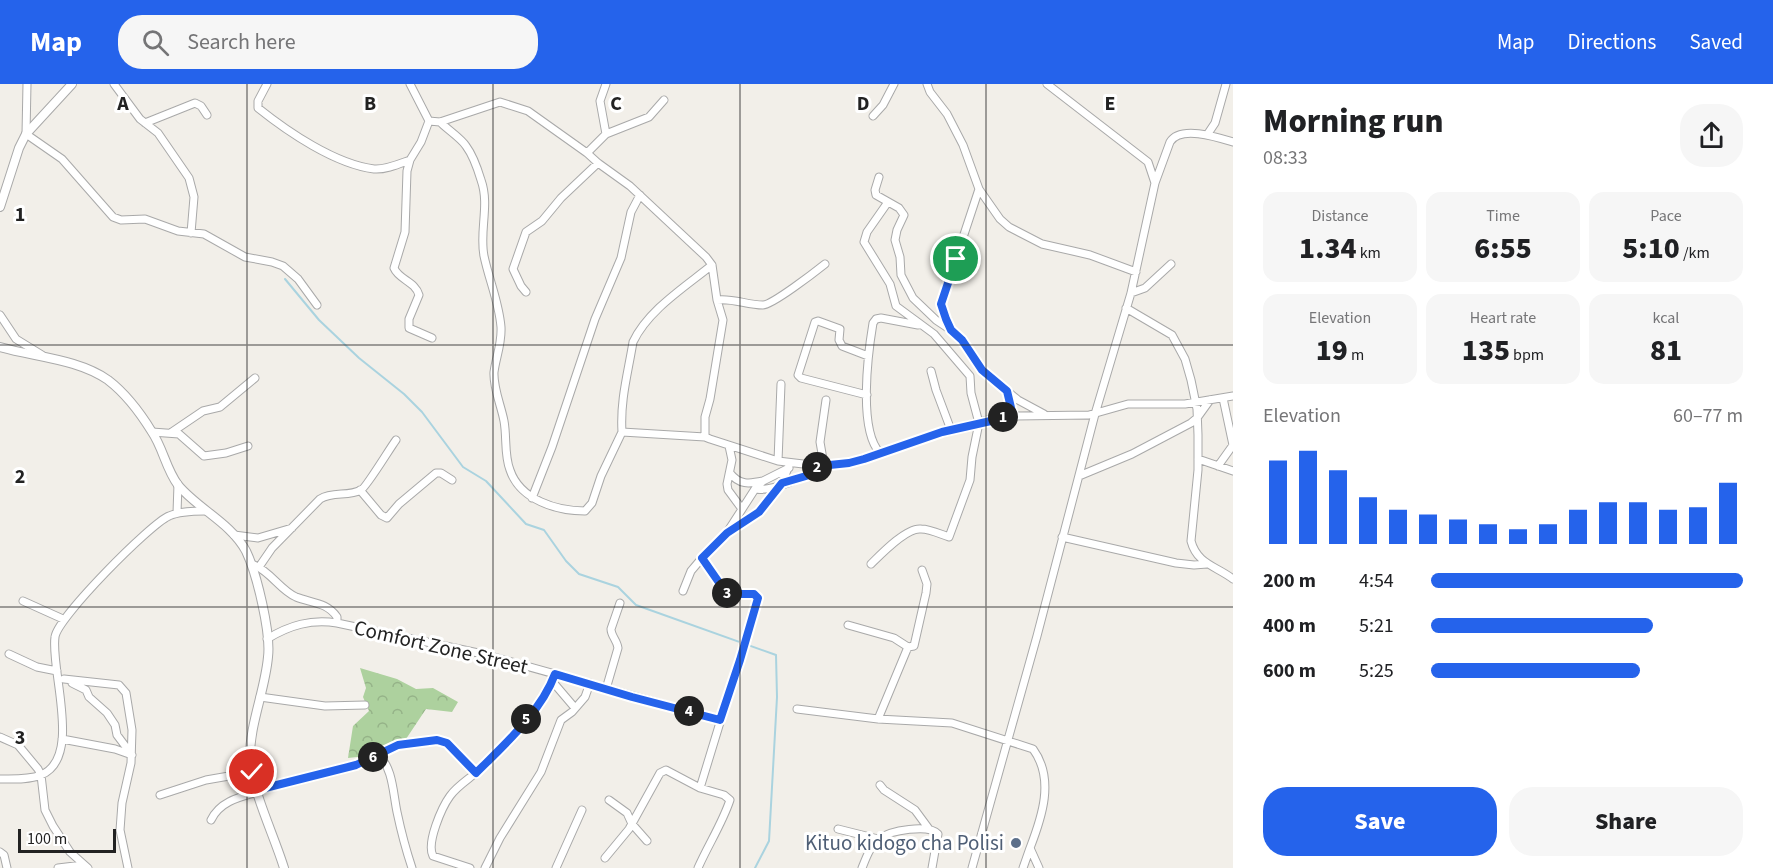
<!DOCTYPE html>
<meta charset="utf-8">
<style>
:root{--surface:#fff;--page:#f6f6f6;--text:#202124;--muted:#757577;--accent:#2563eb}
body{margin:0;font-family:"Source Sans 3",sans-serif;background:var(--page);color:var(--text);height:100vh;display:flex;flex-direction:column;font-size:22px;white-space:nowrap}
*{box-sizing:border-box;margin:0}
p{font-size:20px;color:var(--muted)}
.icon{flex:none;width:33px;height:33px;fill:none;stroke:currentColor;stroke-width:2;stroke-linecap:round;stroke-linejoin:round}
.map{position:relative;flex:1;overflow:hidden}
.sheet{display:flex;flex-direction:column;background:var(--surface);width:540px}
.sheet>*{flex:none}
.scale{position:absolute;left:18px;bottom:15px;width:98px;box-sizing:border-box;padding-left:6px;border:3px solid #222;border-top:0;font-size:16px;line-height:21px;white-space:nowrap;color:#222;-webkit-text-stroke:4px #fff;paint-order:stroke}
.pin{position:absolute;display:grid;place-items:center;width:51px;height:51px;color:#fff;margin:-26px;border:3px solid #fff;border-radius:50%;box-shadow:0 2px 6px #0007}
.km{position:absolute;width:30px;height:30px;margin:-15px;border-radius:50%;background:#222;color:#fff;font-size:16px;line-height:30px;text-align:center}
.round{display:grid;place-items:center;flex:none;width:63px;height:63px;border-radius:24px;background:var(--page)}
.head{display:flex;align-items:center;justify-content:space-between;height:102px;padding:0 30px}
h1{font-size:33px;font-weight:800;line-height:45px}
.figures{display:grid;grid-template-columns:repeat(3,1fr);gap:9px;height:102px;padding:6px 30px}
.figures div{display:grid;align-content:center;border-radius:15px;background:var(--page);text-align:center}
.figures b{font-size:30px;font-weight:800}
.figures small{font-size:16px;font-weight:400}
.figures p{font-size:16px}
.chart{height:168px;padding:12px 30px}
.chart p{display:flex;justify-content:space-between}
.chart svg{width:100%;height:108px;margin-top:6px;stroke:var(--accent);stroke-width:6}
.button{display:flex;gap:12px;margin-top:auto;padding:12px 30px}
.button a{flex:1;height:69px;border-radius:24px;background:var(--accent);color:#fff;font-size:24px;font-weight:800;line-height:69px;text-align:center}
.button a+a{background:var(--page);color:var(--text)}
ul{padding:0 30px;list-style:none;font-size:20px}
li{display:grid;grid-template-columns:96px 72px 1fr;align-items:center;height:45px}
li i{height:15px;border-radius:8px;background:var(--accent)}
header{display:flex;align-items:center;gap:36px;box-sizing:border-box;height:84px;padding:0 30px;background:var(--accent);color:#fff}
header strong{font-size:28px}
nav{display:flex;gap:33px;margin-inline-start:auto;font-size:21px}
.search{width:420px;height:54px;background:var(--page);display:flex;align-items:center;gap:15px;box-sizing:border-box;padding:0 21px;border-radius:24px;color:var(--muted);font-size:22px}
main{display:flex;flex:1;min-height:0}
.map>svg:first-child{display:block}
.forest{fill:url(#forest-crowns)}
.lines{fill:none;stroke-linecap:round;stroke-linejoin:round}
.stream{stroke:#aad3df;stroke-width:2}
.minor-casing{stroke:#a9a9a9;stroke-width:9}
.tertiary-casing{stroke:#a9a9a9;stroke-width:10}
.minor{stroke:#fff;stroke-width:7}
.tertiary{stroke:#fff;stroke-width:8}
.route-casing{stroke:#fff;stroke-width:12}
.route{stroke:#2563eb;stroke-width:8}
.grid{fill:none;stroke:#222;stroke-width:1.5;stroke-opacity:0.55}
.service-dot{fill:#5c6f8a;stroke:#fff;stroke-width:2}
.labels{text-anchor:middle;stroke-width:6;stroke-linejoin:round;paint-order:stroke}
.street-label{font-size:21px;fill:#222;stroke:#fff}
.service-label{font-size:21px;fill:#4e5e75;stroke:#fff;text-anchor:end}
.grid-label{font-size:20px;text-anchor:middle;font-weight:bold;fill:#222;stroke:#fff;stroke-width:6;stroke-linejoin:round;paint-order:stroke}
</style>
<header>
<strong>Map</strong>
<div class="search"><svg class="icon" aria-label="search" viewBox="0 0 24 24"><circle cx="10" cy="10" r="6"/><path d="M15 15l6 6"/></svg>Search here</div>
<nav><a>Map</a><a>Directions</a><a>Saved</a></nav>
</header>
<main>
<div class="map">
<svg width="1233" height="784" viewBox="0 0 1233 784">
<defs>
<pattern id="forest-crowns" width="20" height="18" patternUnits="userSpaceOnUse" patternTransform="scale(1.5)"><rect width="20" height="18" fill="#add19e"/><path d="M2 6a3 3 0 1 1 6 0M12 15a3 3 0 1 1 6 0" fill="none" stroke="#95b388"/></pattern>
</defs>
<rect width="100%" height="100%" fill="#f2efe9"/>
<!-- forest -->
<path class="forest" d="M360 584 397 595 416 605 433 604 458 618 452 628 426 625 406 655 366 672 348 674 353 642 369 627 363 613 366 604Z"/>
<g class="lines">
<!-- stream -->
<path class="stream" d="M285 195 319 236 359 274 404 310 422 328 463 383 486 397 526 440 544 446 566 477 579 490 618 503 636 521 776 571 777 613 769 757 755 784"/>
<defs>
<path id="minor" d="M27 0 26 50 62 75 113 133 121 136 145 135 178 147 204 150 245 173 272 178 283 182 298 195 317 221
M114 0 140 35 158 49 189 94 194 113 191 149
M267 0 258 17V24C288 48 335 80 374 85 385 86 399 80 410 76
M410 0 429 37 440 38 500 18 528 27 587 69 598 79 630 102 706 173 712 181 717 216 723 236 710 315 705 333V353L710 355 778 377 820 382 849 379 864 375 942 348 995 334 1013 332 1089 331 1128 320H1185L1233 312
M606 0 600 17 606 50
M927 0 930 8 947 30 963 61 979 105 1000 135 1009 143 1042 160 1090 171 1136 188
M1047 0 1148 78 1155 99
M873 32 883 21 894 0
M429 37 421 58 410 76 407 87 405 148 394 184C399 196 415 197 419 211L409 235V244L432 254
M440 38C447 45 462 55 466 62 472 70 478 86 481 96 490 121 479 147 484 172 489 196 499 218 501 243 502 259 496 273 494 288 493 304 501 321 504 337 507 353 504 371 510 386 520 416 557 427 585 427L592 419 601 392 622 348 705 353
M145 39 195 19 201 22 207 31
M1207 51 1215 39 1226 0
M587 69 606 50 649 33 664 16
M879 93 875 106 876 111 899 124 904 131 897 146 895 156 900 173 901 191 913 214 936 236 951 246 962 256 982 286 1018 316 1044 330
M526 208 521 202 513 185 526 148 542 137 561 114 598 79
M1131 209 1145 204 1171 180
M717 216C733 214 747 221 763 221 772 221 815 188 825 180
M1126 224 1172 251 1185 275 1191 296 1197 325 1198 351V386L1191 457C1197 480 1216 482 1233 495
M0 231 16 255 42 271
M951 245 941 220 979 105
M931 287 936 306 951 346
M1007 307 1013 332
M867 311 801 294 798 291 815 238 818 237 840 245 839 256 842 262 868 272
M1223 314 1233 361
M152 348 179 350 204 372 226 369 248 362
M172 348 203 327 220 323 255 294
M622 348C620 316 628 289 633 258 648 226 685 203 712 181
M729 362 732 376 727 400 728 406 742 425
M880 369C858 346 868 269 873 239L876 235 881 234 918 241
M1198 375 1233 387
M778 377 781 300
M824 381 820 358 826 316
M1218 382 1233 361
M730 389C739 401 749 400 763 397
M1079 392 1132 370 1191 339 1197 334 1210 316
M755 405C772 408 806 393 820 382
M360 406 381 431 387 434 399 420 436 389H441L452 396
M532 414 552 363 595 235 621 174 631 128 640 111
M177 429 178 400
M728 447 755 405 763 397 789 384
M234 451 258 454 292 444
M1062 453 1176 479 1194 481 1207 480
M871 480C881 470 907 443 921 445 930 445 940 450 949 453L970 396 972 373 979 339 971 309 970 292 934 250 896 222 890 200 864 158 867 148 888 118
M254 481C271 488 280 506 296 513 311 519 327 518 337 533V539
M259 483 272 464 320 415C333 407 348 413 361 406 366 404 390 364 396 356
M683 507 691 487 702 474
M23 517 63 535
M848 541 894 554 908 563 878 635
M267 555C290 541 311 535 337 539L483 570 720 636
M908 563 914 562 926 509 927 500 922 486
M9 570 37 583 57 587
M64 595 119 601 126 609 132 646 131 679 122 719 120 746 128 784
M552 597 575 624
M72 599 86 606 89 613 107 629 115 641 117 651 132 671
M606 605 618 564C617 556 611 552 611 545L620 519
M260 613 325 622 365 621
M797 625 878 635 952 639 1033 665C1055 695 1042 733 1030 764L1039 784
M0 653 18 661 38 685 41 691 45 726 53 742 70 768 88 784
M62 655 115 665 132 671
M378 670C393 684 393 709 397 728 401 747 406 766 412 784
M0 695C13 695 28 696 41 691 83 674 50 586 55 553 57 534 150 440 169 432 180 427 194 427 205 427
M880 701 884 706 915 726 929 745
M700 704 758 514 754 510H727L702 474 727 449 759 427 782 399 790 379
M257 706 356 681 398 661 437 656 450 662 476 689
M160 711 206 696 252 688
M609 716 627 729 632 740 647 757
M211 736C220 717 240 713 258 708
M838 745 878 755
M0 768 4 771 7 784
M605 774 629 745 660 689 666 686 700 704 724 711 730 716C722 740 708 761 698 784
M58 784 83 781
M470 784 433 772C426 759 442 723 450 712 457 702 469 695 478 687 505 661 542 625 555 590
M485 784 500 754 541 688 561 636 572 628 585 613 590 599
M556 784 582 726
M862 784C866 774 870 762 879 755 890 746 929 740 938 750L932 784
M972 784 1037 552 1095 330 1131 209 1155 99 1170 58C1180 41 1217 53 1233 58
M1023 784 1030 764"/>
<path id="tertiary" d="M0 123 19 64 26 50 72 0
M0 263C35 273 78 275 108 296 125 309 141 330 152 348 163 364 166 385 178 401 198 425 231 439 246 467 257 490 271 549 268 573 265 607 249 641 250 676 252 706 275 754 284 784"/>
</defs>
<!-- minor casing -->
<use href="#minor" class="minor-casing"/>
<!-- tertiary casing -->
<use href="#tertiary" class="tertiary-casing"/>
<!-- minor -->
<use href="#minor" class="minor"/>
<!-- tertiary -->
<use href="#tertiary" class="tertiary"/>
</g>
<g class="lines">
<defs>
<path id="route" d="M252 688 257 706 356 681 398 661 437 656 447 659 476 689C504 661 541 628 555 590L632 613 720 636 740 576 758 514 754 510H727L702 474 727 449 759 428 782 399 806 392 820 382 849 379 864 375 942 348 1013 332 1007 307 982 286 962 256 951 246 946 235 941 220 956 175"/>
</defs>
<!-- route casing -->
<use href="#route" class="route-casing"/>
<!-- route -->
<use href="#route" class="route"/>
</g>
<!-- grid -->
<path class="grid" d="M247 0V784M493 0V784M740 0V784M986 0V784M0 261H1233M0 523H1233"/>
<!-- markers -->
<circle class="service-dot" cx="1016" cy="759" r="6"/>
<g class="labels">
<!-- street labels -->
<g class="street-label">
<text transform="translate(441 563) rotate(13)" y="7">Comfort Zone Street</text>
</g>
<!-- service labels -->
<g class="service-label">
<text x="1004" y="766">Kituo kidogo cha Polisi</text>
</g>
</g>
<g class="grid-label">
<text x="123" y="26">A</text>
<text x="370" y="26">B</text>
<text x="616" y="26">C</text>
<text x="863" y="26">D</text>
<text x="1110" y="26">E</text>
<text x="20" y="137">1</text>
<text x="20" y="399">2</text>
<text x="20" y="660">3</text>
</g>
</svg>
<div class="scale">100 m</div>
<div class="pin" style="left:956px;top:175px;background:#1e9e55"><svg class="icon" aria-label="arrive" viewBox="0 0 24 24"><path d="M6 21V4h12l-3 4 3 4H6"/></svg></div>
<div class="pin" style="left:252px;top:688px;background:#d93025"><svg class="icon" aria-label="check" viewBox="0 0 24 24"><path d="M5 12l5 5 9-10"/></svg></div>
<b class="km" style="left:1003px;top:333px">1</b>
<b class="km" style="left:817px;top:383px">2</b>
<b class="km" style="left:727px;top:509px">3</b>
<b class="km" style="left:689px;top:627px">4</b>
<b class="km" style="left:526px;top:635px">5</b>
<b class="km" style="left:373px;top:673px">6</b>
</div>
<section class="sheet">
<div class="head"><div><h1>Morning run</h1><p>08:33</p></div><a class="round"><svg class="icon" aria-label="share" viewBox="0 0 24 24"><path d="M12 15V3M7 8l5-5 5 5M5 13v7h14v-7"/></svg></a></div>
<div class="figures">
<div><p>Distance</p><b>1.34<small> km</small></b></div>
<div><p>Time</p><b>6:55</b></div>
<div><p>Pace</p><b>5:10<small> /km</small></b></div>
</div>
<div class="figures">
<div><p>Elevation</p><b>19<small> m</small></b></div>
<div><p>Heart rate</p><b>135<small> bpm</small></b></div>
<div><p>kcal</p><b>81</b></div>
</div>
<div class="chart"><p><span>Elevation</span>60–77 m</p>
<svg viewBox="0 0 160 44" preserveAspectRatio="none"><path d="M5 44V10M15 44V6M25 44V14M35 44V25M45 44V30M55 44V32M65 44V34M75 44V36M85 44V38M95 44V36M105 44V30M115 44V27M125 44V27M135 44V30M145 44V29M155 44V19"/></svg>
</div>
<ul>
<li><b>200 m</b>4:54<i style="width:100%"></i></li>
<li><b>400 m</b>5:21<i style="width:71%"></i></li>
<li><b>600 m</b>5:25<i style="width:67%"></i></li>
</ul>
<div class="button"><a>Save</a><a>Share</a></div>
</section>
</main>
